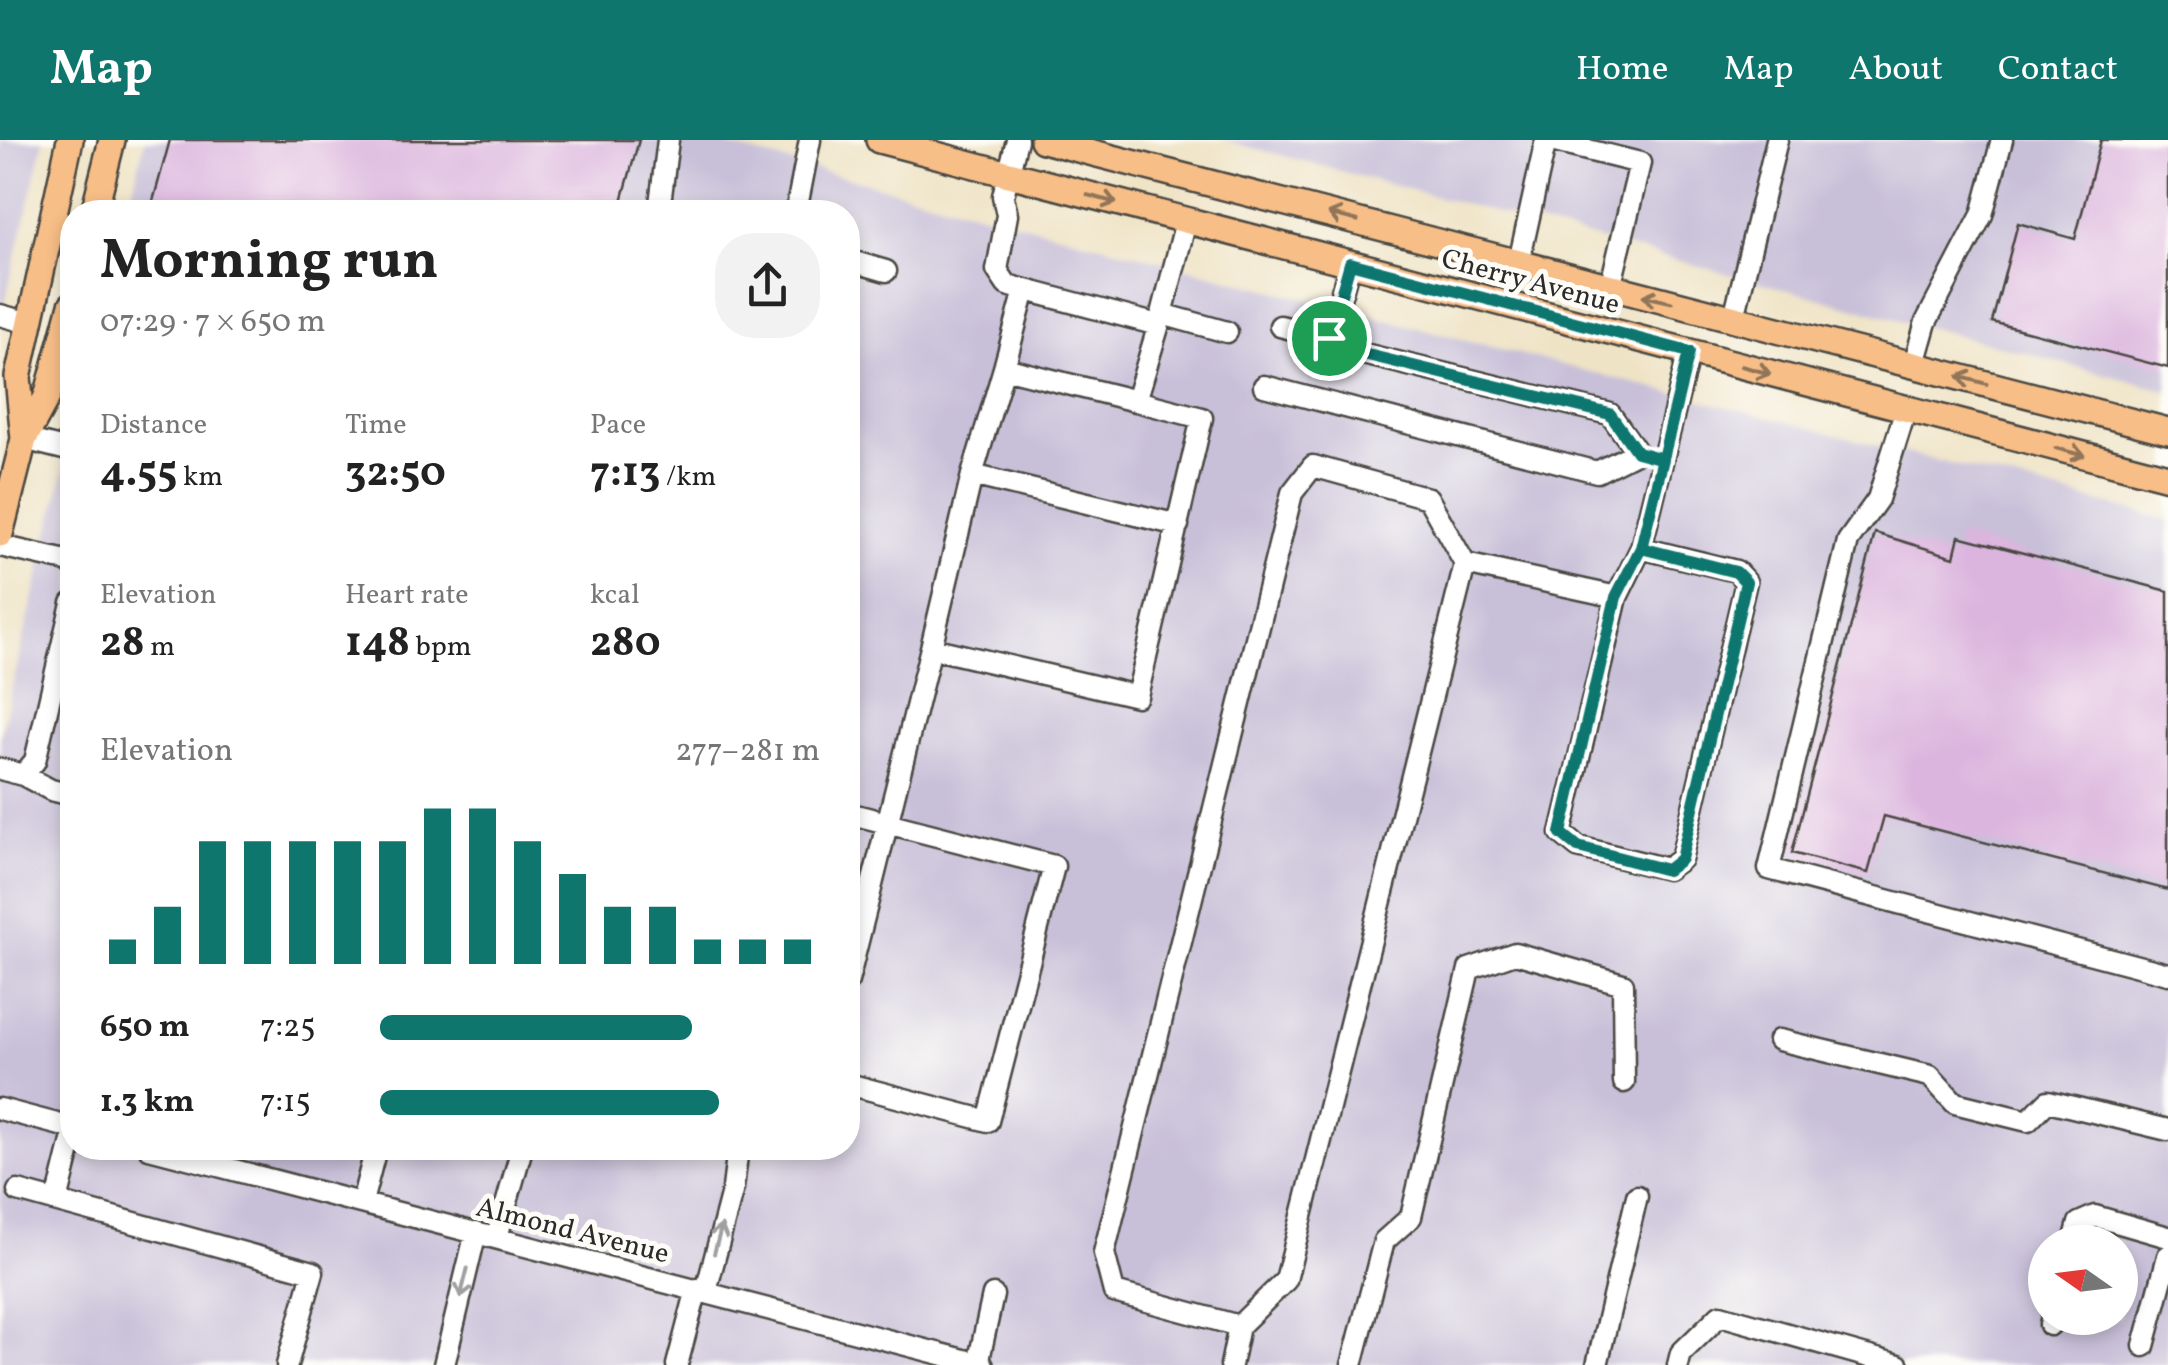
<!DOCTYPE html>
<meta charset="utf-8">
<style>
:root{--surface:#fff;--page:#f2f2f2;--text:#222;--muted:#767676;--accent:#0f766e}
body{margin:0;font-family:Vollkorn,serif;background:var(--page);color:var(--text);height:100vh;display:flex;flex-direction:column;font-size:38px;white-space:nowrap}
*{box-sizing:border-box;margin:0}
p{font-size:32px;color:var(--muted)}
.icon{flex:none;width:55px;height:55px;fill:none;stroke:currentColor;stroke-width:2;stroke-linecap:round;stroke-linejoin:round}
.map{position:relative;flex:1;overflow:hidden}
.details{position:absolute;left:60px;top:60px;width:800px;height:960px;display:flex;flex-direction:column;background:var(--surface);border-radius:40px;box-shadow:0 5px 15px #0003}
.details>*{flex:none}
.needle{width:65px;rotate:284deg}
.controls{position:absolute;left:2028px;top:1085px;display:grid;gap:20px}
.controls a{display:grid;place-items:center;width:110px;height:110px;border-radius:50%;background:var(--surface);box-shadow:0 5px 15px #0003;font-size:50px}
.pin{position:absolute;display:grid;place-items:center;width:85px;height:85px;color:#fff;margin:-42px;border:5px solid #fff;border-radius:50%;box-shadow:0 2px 10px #0007}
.round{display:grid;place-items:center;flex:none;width:105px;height:105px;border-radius:40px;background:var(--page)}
.overview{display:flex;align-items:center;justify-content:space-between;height:170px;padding:0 40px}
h1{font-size:55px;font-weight:700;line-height:75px}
.stats{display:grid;grid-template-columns:repeat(3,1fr);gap:15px;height:170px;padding:10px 40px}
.stats div{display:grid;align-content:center}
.stats b{font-size:42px;font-weight:700}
.stats small{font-size:28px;font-weight:400}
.stats p{font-size:28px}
.chart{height:280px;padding:20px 40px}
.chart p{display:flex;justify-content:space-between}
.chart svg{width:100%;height:180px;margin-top:10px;stroke:var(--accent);stroke-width:6}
ul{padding:0 40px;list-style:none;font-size:32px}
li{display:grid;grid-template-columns:160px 120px 1fr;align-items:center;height:75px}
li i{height:25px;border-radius:12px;background:var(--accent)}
header{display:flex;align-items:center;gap:60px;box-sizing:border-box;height:140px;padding:0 50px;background:var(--accent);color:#fff}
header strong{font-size:48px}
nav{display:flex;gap:55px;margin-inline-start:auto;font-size:35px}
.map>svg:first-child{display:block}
.industrial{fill:#c8bfd8;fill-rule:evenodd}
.building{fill:#dcb5de}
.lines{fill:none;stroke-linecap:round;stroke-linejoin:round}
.minor-casing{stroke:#484742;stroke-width:25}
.major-casing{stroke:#484742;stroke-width:30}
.minor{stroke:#fff;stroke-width:20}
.major{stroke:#f7be87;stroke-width:25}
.oneway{stroke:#917459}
.oneway2{stroke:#a0a0a0}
.route-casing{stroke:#fff;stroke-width:20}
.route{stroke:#0f766e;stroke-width:12}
.labels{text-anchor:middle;stroke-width:10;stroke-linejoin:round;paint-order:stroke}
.street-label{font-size:28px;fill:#2b2b2b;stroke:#fdfcf7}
</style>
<header>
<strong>Map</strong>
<nav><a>Home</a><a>Map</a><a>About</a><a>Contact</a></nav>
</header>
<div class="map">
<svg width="2168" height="1225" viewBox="0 0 2168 1225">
<rect width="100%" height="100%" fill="#fdfcf7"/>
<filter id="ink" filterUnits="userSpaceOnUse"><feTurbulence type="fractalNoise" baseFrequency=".01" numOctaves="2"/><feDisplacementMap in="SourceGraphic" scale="20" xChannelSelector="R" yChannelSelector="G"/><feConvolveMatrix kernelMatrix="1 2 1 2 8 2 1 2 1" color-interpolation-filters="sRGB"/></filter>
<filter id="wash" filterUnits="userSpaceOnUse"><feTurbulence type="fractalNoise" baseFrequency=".0048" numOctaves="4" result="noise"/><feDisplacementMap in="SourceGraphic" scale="40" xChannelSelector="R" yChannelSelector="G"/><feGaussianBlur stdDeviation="2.25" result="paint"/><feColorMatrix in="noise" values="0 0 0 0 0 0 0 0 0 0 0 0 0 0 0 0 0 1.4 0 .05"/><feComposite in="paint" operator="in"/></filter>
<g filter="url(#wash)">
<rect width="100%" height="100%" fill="#efe3c5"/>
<!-- industrial -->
<path class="industrial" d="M0 0H44L0 183Z
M145 0H706L1240 142 2168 380V1225H0V597L72 298V1008H848V72H127ZM2045 1102H2120V1178H2045Z
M1223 0H2168V251Z"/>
<g id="blocks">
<!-- building -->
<path class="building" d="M170 0H639L619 72H150Z
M2101 0H2168V228L1992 182 2018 83 2075 99Z
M1875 393 1954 417 1959 396 2168 451V750L1884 676 1868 733 1792 713Z"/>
</g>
</g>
<g filter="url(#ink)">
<use href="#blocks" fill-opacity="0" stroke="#484742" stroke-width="2.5"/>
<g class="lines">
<defs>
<path id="minor" d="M1017 0 1003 56 1007 75 997 130 1007 145 1158 185
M1547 0 1640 23 1610 148
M659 72 668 0
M796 72 810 0
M1186 81 1162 174 1227 192
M848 120 886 131
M1519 122 1546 0
M0 175 29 183
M1734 177 1777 0
M1280 186 1329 198
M1914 224 1926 182 1982 75 2002 0
M1004 228 1025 150
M1264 246 1597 332 1637 312 1610 274 1339 208 1329 198 1350 123
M1136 261 1202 278 1137 556 931 508 972 335 1004 228 1136 261 1162 174
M1906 269 1878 359 1848 401 1769 729 2168 834
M24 299 72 311
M972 335 1178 385
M0 406 71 422 72 425
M1641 408 1689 212
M1465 424 1617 457 1641 408 1736 431 1746 442 1681 719 1667 729 1578 707 1561 693 1617 457
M0 629 23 635 35 621 72 463
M23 635 51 650 72 655
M848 673 1054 726 988 981 848 944
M848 841 931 508
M1779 900 1930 936 1955 963 2028 981 2048 961 2168 990
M0 969 72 988
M149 1008 983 1225
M18 1051 313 1132 287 1225
M57 1061 72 1001
M362 1062 376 1008
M497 1097 522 1008
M2074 1102 2079 1083 2095 1076 2168 1097
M706 1151 733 1048 738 1008
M2050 1185 2052 1178
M2144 1206 2168 1116
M978 1224 993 1155
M444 1225 476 1092
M677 1225 697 1149
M1231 1225 1239 1186 1286 1140 1465 424 1428 358 1313 326 1292 353 1104 1113 1114 1152 1239 1186
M1352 1225 1384 1101 1411 1077 1469 829 1515 813 1623 844 1624 942
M1597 1225 1637 1056
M1678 1225 1681 1213 1720 1175 1898 1225"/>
<path id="major" d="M879 0 2168 337
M1043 0 2168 291
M94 72 112 0
M24 299 18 237 70 0
M0 394 24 299 47 257 72 165"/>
</defs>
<!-- minor casing -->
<use href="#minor" class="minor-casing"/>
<!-- major casing -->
<use href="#major" class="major-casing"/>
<!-- minor -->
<use href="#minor" class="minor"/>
<!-- major -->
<use href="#major" class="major"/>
</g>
<!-- one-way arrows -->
<defs><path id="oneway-shaft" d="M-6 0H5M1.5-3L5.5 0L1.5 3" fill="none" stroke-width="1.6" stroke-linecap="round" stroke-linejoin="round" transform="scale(2.5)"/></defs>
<g class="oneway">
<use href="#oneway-shaft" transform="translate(1102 59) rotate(15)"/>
<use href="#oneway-shaft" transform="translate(1343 77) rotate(-166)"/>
<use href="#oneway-shaft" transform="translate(1657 159) rotate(-167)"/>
<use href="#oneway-shaft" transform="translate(1756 230) rotate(15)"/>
<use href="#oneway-shaft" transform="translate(1972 240) rotate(-165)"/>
<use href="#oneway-shaft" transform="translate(2070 312) rotate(15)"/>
</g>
<g class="oneway2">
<use href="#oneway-shaft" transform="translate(718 1099) rotate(-75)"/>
<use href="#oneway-shaft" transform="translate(464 1143) rotate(104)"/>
</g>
</g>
<g class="lines" filter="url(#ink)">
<defs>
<path id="route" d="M1329 198 1339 208 1610 274 1637 312 1663 319 1641 408 1616 457 1561 693 1578 707 1667 730 1681 719 1746 442 1736 432 1641 408 1689 212 1350 123 1329 198"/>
</defs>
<!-- route casing -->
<use href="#route" class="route-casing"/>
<!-- route -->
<use href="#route" class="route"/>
</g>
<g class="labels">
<!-- street labels -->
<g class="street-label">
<text transform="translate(1531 140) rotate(15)" y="10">Cherry Avenue</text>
<text transform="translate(573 1089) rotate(14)" y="10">Almond Avenue</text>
</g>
</g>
</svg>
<div class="controls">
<a><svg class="needle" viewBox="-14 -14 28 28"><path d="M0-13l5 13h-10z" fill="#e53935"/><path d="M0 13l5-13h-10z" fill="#767676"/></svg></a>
</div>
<div class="pin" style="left:1329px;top:198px;background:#1e9e55"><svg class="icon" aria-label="arrive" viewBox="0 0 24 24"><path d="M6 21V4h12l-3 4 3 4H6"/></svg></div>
<section class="details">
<div class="overview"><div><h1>Morning run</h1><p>07:29 · 7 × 650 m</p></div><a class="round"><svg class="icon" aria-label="share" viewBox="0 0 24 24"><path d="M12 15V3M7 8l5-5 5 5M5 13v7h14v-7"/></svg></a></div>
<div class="stats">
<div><p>Distance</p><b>4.55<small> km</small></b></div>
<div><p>Time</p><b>32:50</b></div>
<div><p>Pace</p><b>7:13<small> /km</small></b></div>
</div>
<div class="stats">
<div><p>Elevation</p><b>28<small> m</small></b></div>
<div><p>Heart rate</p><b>148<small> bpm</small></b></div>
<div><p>kcal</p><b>280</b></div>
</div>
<div class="chart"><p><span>Elevation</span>277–281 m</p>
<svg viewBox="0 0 160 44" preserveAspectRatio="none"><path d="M5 44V38M15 44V30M25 44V14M35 44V14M45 44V14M55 44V14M65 44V14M75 44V6M85 44V6M95 44V14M105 44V22M115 44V30M125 44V30M135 44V38M145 44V38M155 44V38"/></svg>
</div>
<ul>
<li><b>650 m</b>7:25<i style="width:71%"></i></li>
<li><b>1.3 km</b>7:15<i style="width:77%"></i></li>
</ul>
</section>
</div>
